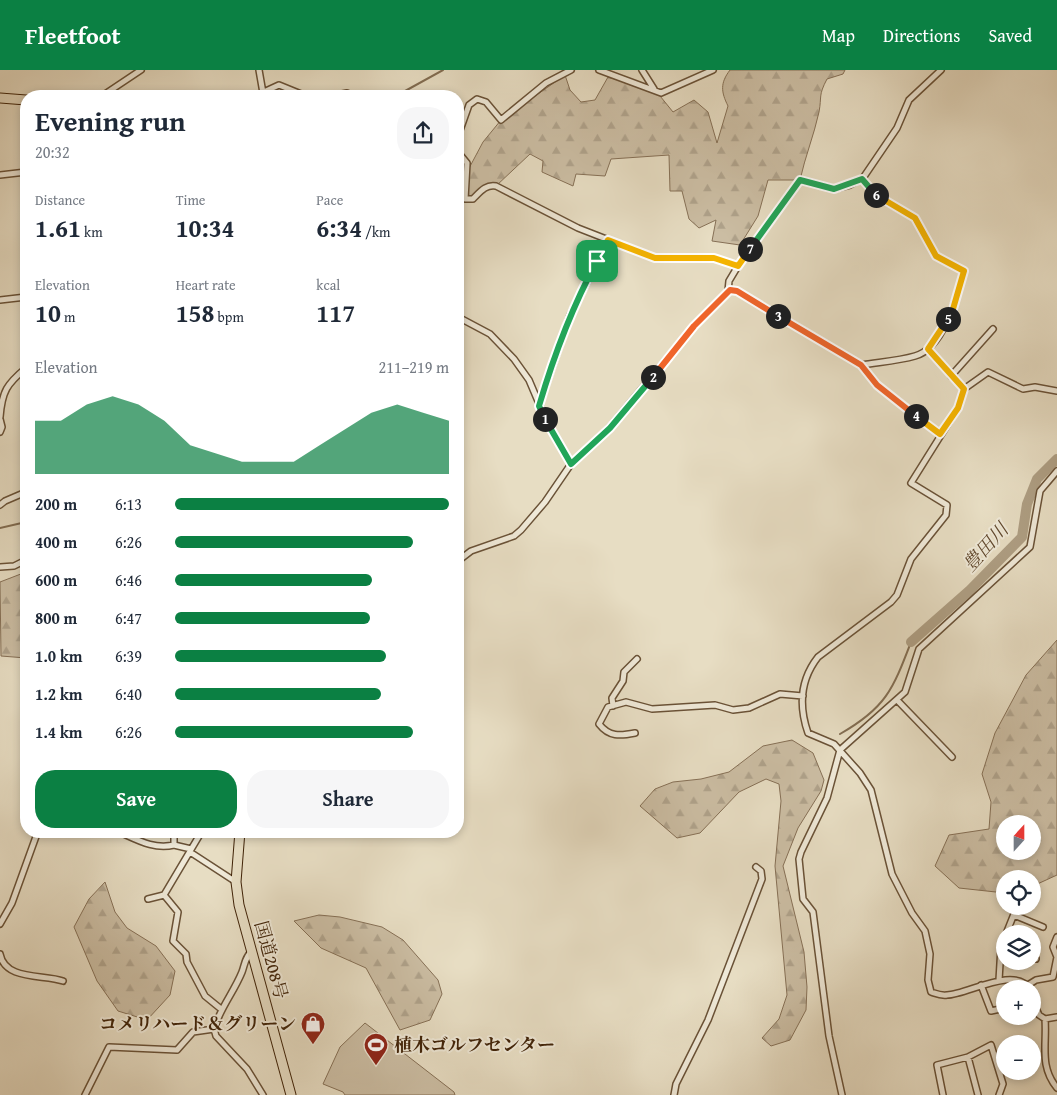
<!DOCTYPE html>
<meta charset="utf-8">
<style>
:root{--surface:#fff;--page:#f6f6f7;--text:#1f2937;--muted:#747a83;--accent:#0b8043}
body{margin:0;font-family:"Gentium Book Plus","Noto Serif JP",serif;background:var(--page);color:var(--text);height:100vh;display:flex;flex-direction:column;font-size:19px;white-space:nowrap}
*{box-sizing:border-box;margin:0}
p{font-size:16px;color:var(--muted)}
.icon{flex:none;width:28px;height:28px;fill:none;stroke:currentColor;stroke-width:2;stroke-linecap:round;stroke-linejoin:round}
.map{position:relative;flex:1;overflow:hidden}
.sheet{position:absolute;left:20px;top:20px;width:444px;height:748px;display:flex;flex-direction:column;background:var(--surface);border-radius:20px;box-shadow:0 2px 8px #0003}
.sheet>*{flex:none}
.needle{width:32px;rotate:21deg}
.tools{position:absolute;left:996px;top:745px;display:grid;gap:10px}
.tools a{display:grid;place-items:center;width:45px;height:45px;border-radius:50%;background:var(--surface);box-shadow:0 2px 8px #0003;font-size:25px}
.pin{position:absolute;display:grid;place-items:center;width:42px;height:42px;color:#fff;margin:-21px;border-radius:10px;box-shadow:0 2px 8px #0006}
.km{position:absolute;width:25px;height:25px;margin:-12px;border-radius:50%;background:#222;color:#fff;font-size:14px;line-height:25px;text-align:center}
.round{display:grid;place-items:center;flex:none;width:52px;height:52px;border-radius:20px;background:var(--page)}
.summary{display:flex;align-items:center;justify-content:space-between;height:85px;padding:0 15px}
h1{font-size:28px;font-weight:600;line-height:38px}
.stats{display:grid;grid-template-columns:repeat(3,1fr);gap:8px;height:85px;padding:5px 15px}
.stats div{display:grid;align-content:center}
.stats b{font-size:25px;font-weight:600}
.stats small{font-size:14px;font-weight:400}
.stats p{font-size:14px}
.chart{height:140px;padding:10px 15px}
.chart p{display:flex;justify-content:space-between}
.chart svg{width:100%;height:90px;margin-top:5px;fill:var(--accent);opacity:.7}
.primary-button{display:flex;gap:10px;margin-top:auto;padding:10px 15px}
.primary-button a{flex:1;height:58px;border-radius:20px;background:var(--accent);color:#fff;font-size:20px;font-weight:600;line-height:58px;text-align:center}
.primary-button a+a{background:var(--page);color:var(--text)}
ul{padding:0 15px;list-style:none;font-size:16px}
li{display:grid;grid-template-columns:80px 60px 1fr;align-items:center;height:38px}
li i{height:12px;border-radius:6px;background:var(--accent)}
header{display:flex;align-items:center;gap:30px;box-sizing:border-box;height:70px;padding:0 25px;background:var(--accent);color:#fff}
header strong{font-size:24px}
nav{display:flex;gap:28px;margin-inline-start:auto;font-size:18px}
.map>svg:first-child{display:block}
.green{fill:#cbbda3;stroke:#867056}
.forest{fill:url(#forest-firs);stroke:#867056;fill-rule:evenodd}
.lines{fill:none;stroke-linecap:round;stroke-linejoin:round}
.stream{stroke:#826d52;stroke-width:2}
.river{stroke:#ae9e83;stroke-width:10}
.minor-casing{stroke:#6a5237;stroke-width:8}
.trunk-casing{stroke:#402308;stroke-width:11}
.minor{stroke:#efe9d8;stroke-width:5}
.trunk{stroke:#e7ddc3;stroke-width:9}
.split-1-casing{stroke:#fff;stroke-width:10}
.split-2-casing{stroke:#fff;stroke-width:10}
.split-3-casing{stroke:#fff;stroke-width:10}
.split-4-casing{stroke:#fff;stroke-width:10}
.split-5-casing{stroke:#fff;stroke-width:10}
.split-6-casing{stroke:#fff;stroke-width:10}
.split-7-casing{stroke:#fff;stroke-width:10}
.split-8-casing{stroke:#fff;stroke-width:10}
.split-1{stroke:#22a559;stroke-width:6}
.split-2{stroke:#22a559;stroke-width:6}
.split-3{stroke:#f0652b;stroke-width:6}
.split-4{stroke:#f0652b;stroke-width:6}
.split-5{stroke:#f5b400;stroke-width:6}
.split-6{stroke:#f5b400;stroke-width:6}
.split-7{stroke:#22a559;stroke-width:6}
.split-8{stroke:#f5b400;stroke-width:6}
.labels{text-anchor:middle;stroke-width:4;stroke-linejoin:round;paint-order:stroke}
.street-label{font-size:18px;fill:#402308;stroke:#efe9d8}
.poi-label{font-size:18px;font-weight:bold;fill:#402308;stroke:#efe9d8;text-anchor:end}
.water-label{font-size:19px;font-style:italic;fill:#61482d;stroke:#efe9d8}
</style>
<header>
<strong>Fleetfoot</strong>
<nav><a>Map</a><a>Directions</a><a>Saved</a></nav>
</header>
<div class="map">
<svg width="1057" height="1025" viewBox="0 0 1057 1025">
<defs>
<pattern id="forest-firs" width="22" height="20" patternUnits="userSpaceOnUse" patternTransform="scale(1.25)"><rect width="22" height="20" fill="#cbbda3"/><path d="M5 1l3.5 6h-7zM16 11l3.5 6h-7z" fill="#afa28b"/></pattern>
</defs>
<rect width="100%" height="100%" fill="#e7ddc3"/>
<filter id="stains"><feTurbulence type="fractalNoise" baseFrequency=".004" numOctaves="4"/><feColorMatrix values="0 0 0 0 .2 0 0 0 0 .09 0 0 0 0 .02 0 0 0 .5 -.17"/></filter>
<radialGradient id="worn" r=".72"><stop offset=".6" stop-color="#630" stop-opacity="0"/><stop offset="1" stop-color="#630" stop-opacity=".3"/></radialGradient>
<!-- green -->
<path class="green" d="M365 953 454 1022 455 1025H345L343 1022 323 1014 340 977Z"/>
<!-- forest -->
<path class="forest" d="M730 0H845L843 4 827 9C818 26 822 26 819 42 814 65 805 87 800 110H768L758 146 740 175 712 171 716 150 699 158 689 149 682 121H670L669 85 611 89 605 106 576 104 573 116 542 102 543 91 530 84 496 116 469 129 467 102 483 72 501 50 565 5 570 20 581 32 595 30 608 7 656 21 673 42 694 30 708 42 717 73 728 36C721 22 720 13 730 0Z
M26 502V588L1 586 0 512Z
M1057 570V805L1033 816 1032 809H1005V823L959 818 935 796 949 765 989 759 991 732 982 704 995 663 1026 605ZM1005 754H1032V781H1005Z
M792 670 813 683 824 710 821 721 798 758 783 796 804 882 807 917 806 940 790 970 771 976 762 968 779 949 787 925 775 796 781 731 779 714 766 709 739 722 700 763 677 768 640 736 655 719 673 712 701 709 729 702 763 676Z
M105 812 115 842 127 858 156 876 175 901 170 925 147 950 118 941 97 911 74 857 89 829Z
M319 845 340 847 382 857 403 870 438 910 442 924 430 950 400 960 366 898 321 878 294 851Z"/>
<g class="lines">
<!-- stream -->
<path class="stream" d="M396 26 443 0
M0 458 26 452
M840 664C886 638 893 619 911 572"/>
<!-- river -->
<path class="river" d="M911 572 970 520 1022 467 1027 434 1037 409 1057 389"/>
<defs>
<path id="minor" d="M259 0 263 23
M599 0 661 23 713 0
M642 0 654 19
M102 26 141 0
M255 26 279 15 306 26
M332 26 347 23 352 26
M458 66 469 35 477 29 486 32 501 50 546 13 571 0
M458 82 467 93 465 129H473C480 122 486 114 496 116L578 158 655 188H713L738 196
M0 105 26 102
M728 221 729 211 738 196 800 110 834 119 850 115 863 108 897 58 909 30 941 0
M0 230 26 227
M458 247 490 264 514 289 529 310 546 350 571 394
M928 279 964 319
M861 295C879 292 898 291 915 286 944 278 957 226 964 201L936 186 915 148 876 126 862 109
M951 306 993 259
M539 335 570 245 609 170
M0 347C2 321 7 314 26 298
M0 349 2 357 0 362
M0 435 5 431 26 422
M458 491 471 481 514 466 521 460 545 432 571 394 609 358 694 256 730 220 737 221 861 295 877 315 940 364
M0 497 14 496 26 490
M897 630 952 687
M613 636 612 628 623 611 624 602 637 589
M635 663C620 666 609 667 599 654L608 637 626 632 652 639 715 635 733 640 749 638 780 624 803 626
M117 761C136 769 153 780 174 775
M174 761V775L191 779
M190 782 236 812
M164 825 178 842 173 871 186 884 187 892 205 926 221 939
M148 829 164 825 202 761
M1014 845 1043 857
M0 854 12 833 38 761
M1006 864 1016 839
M252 881C245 887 245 894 242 902 234 922 220 938 214 959L216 966 247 999 263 1025
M0 884C5 911 44 904 63 911
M1032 888 1036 889
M999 910 1001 877 1005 866
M981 915 991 941 1005 938
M1028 915 1036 910 1053 907 1057 887 1053 877 1057 867
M1030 919C1014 895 967 925 947 925 941 926 937 924 931 922L928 910 930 884 925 861 912 843 892 804 871 720 860 703 834 674 808 663C799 637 800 610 818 587L891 532 897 525 911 489 946 445 947 435 911 413 958 338 964 319 988 302 1023 319 1035 317 1057 321
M1032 930 1039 945 1045 949C1047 975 1039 996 1057 1018
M1045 949 1057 947
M968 987 978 1025
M85 1025 109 977 177 980 193 962 214 959
M674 1025 676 1014 708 950 762 809 761 801 756 797
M842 1025 829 966 813 842 803 829 799 789 801 782 827 728 840 680 905 622 919 579 1030 477 1040 421 1057 401
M943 1025 937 995 968 987 991 975 1003 1014 999 1025"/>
<path id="trunk" d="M0 28 26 30
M240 761 236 812 239 835 291 1025"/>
</defs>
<!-- minor casing -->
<use href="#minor" class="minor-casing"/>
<!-- trunk casing -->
<use href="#trunk" class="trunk-casing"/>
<!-- minor -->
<use href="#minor" class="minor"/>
<!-- trunk -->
<use href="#trunk" class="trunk"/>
</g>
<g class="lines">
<defs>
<path id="split-1" d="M545 349 539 336C554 285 572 237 597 191"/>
<path id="split-2" d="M545 349 571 394 610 358 653 307"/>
<path id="split-3" d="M653 307 694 256 730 220 737 221 778 246"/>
<path id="split-4" d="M778 246 861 295 877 315 916 346"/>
<path id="split-5" d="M916 346 940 364 958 338 964 319 928 279 948 249"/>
<path id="split-6" d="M876 125 915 148 936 186 964 201 953 239 948 249"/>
<path id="split-7" d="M750 179 800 110 834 119 862 109 876 125"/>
<path id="split-8" d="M597 191 608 170 655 188H714L738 196 750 179"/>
</defs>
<!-- split-1 casing -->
<use href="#split-1" class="split-1-casing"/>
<!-- split-2 casing -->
<use href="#split-2" class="split-2-casing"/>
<!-- split-3 casing -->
<use href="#split-3" class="split-3-casing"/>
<!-- split-4 casing -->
<use href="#split-4" class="split-4-casing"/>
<!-- split-5 casing -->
<use href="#split-5" class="split-5-casing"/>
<!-- split-6 casing -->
<use href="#split-6" class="split-6-casing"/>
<!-- split-7 casing -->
<use href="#split-7" class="split-7-casing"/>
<!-- split-8 casing -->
<use href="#split-8" class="split-8-casing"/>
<!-- split-1 -->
<use href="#split-1" class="split-1"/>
<!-- split-2 -->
<use href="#split-2" class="split-2"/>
<!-- split-3 -->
<use href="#split-3" class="split-3"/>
<!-- split-4 -->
<use href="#split-4" class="split-4"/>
<!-- split-5 -->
<use href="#split-5" class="split-5"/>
<!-- split-6 -->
<use href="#split-6" class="split-6"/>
<!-- split-7 -->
<use href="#split-7" class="split-7"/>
<!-- split-8 -->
<use href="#split-8" class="split-8"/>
</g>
<!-- icons -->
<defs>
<symbol id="shop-pin" viewBox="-11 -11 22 30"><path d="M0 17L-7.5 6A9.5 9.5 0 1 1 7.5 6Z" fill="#8f2418" stroke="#efe9d8"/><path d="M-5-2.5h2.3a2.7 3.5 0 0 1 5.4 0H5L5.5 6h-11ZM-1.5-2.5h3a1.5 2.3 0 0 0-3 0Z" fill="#fff"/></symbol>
<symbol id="stadium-pin" viewBox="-11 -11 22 30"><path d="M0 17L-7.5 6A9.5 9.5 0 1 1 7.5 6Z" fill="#8f2418" stroke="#efe9d8"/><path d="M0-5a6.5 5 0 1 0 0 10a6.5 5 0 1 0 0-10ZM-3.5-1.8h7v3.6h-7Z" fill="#fff"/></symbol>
</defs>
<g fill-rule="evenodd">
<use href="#shop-pin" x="299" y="940" width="28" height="38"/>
<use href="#stadium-pin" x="362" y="961" width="28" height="38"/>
</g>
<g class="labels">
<!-- street labels -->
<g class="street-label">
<text transform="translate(271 890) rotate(75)" y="6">国道208号</text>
</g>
<!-- poi labels -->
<g class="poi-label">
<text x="296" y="960">コメリハード＆グリーン</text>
<text x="394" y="981" text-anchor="start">植木ゴルフセンター</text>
</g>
<!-- water labels -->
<g class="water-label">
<text transform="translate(985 477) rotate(-48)" y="7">豊田川</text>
</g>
</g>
<rect width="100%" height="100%" filter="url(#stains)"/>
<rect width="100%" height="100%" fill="url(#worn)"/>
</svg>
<div class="tools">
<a><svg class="needle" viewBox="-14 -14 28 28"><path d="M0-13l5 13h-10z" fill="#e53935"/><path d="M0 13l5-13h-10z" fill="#747a83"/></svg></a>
<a><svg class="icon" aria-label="locate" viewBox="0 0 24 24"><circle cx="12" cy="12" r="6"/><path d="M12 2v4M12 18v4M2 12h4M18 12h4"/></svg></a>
<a><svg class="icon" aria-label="layers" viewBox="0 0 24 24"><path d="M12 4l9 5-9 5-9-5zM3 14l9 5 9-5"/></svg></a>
<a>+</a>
<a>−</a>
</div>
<div class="pin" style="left:597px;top:191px;background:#1e9e55"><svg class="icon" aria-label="arrive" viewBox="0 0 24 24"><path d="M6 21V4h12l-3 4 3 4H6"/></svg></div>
<b class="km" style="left:545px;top:349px">1</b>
<b class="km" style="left:653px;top:307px">2</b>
<b class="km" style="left:778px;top:246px">3</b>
<b class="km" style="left:916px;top:346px">4</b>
<b class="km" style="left:948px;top:249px">5</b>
<b class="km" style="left:876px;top:125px">6</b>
<b class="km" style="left:750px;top:179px">7</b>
<section class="sheet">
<div class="summary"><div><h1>Evening run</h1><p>20:32</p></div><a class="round"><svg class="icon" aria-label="share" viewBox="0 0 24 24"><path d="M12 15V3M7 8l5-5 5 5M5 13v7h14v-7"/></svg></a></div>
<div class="stats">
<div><p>Distance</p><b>1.61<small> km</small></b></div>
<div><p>Time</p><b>10:34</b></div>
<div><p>Pace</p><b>6:34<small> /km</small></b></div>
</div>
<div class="stats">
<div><p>Elevation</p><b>10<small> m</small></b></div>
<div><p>Heart rate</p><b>158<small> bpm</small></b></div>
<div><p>kcal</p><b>117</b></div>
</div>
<div class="chart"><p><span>Elevation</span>211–219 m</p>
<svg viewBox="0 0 160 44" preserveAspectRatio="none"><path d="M0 44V18L10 18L20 10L30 6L40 10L50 18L60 30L70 34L80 38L90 38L100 38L110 30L120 22L130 14L140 10L150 14L160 18V44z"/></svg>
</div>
<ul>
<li><b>200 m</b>6:13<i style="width:100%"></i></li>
<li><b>400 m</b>6:26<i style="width:87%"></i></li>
<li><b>600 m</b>6:46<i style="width:72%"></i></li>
<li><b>800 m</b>6:47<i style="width:71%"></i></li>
<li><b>1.0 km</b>6:39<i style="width:77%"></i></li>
<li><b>1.2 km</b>6:40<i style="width:75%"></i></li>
<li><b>1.4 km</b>6:26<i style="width:87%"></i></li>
</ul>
<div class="primary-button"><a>Save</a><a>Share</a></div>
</section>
</div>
